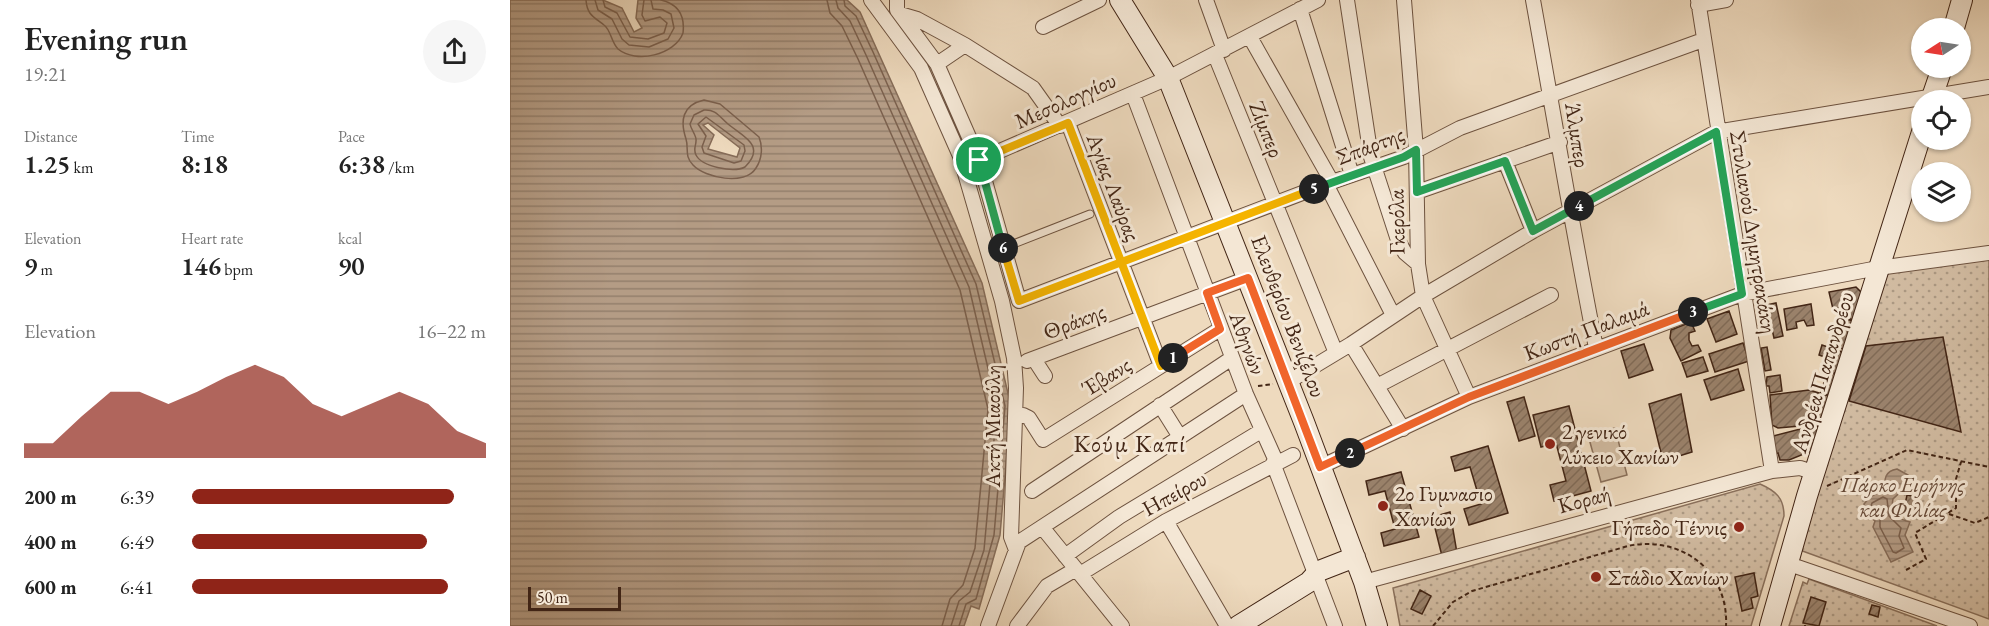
<!DOCTYPE html>
<meta charset="utf-8">
<style>
:root{--surface:#fff;--page:#f6f6f6;--text:#222;--muted:#767676;--accent:#8f2418}
body{margin:0;font-family:"EB Garamond",serif;background:var(--page);color:var(--text);height:100vh;display:flex;flex-direction:column;font-size:22px;white-space:nowrap}
*{box-sizing:border-box;margin:0}
p{font-size:20px;color:var(--muted)}
.icon{flex:none;width:33px;height:33px;fill:none;stroke:currentColor;stroke-width:2;stroke-linecap:round;stroke-linejoin:round}
.map{position:relative;flex:1;overflow:hidden}
.drawer{display:flex;flex-direction:column;background:var(--surface);width:510px}
.drawer>*{flex:none}
.needle{width:39px;rotate:258deg}
.fabs{position:absolute;left:1401px;top:18px;display:grid;gap:12px}
.fabs a{display:grid;place-items:center;width:60px;height:60px;border-radius:50%;background:var(--surface);box-shadow:0 2px 4px #0004;font-size:30px}
.scale{position:absolute;left:18px;bottom:15px;width:93px;box-sizing:border-box;padding-left:6px;border:3px solid #422515;border-top:0;font-size:16px;line-height:21px;white-space:nowrap;color:#422515;-webkit-text-stroke:4px #f4e7d5;paint-order:stroke}
.pin{position:absolute;display:grid;place-items:center;width:51px;height:51px;color:#fff;margin:-26px;border:3px solid #fff;border-radius:50%;box-shadow:0 2px 6px #0007}
.km{position:absolute;width:30px;height:30px;margin:-15px;border-radius:50%;background:#222;color:#fff;font-size:16px;line-height:30px;text-align:center}
.round{display:grid;place-items:center;flex:none;width:63px;height:63px;border-radius:32px;background:var(--page)}
.headline{display:flex;align-items:center;justify-content:space-between;height:102px;padding:0 24px}
h1{font-size:33px;font-weight:600;line-height:45px}
.stats{display:grid;grid-template-columns:repeat(3,1fr);gap:9px;height:102px;padding:6px 24px}
.stats div{display:grid;align-content:center}
.stats b{font-size:26px;font-weight:600}
.stats small{font-size:16px;font-weight:400}
.stats p{font-size:16px}
.chart{height:168px;padding:12px 24px}
.chart p{display:flex;justify-content:space-between}
.chart svg{width:100%;height:108px;margin-top:6px;fill:var(--accent);opacity:.7}
ul{padding:0 24px;list-style:none;font-size:20px}
li{display:grid;grid-template-columns:96px 72px 1fr;align-items:center;height:45px}
li i{height:15px;border-radius:8px;background:var(--accent)}
main{display:flex;flex:1;min-height:0}
.map>svg:first-child{display:block}
.grass{fill:#d1bba1;stroke:#8a705b;stroke-width:1.5}
.park{fill:url(#park-dots);stroke:#8a705b;stroke-width:1.5}
.water{fill:url(#water-rules);stroke:#866c58;stroke-width:1.5;fill-rule:evenodd}
.lines{fill:none;stroke-linecap:round;stroke-linejoin:round}
.shore{stroke:#7b604d;stroke-width:1.5}
.building{fill:url(#building-hatch);stroke:#422515;stroke-width:1.5}
.lane-casing{stroke:#6d523f;stroke-width:9}
.street-casing{stroke:#6d523f;stroke-width:16}
.secondary-casing{stroke:#422515;stroke-width:22}
.path{stroke:#422515;stroke-width:2;stroke-dasharray:4.5 3;stroke-linecap:butt}
.lane{stroke:#f4e7d5;stroke-width:7}
.street{stroke:#f4e7d5;stroke-width:14}
.secondary{stroke:#f4e7d5;stroke-width:20}
.split-1-casing{stroke:#fff;stroke-width:12}
.split-2-casing{stroke:#fff;stroke-width:12}
.split-3-casing{stroke:#fff;stroke-width:12}
.split-4-casing{stroke:#fff;stroke-width:12}
.split-5-casing{stroke:#fff;stroke-width:12}
.split-6-casing{stroke:#fff;stroke-width:12}
.split-7-casing{stroke:#fff;stroke-width:12}
.split-1{stroke:#f5b400;stroke-width:8}
.split-2{stroke:#f0652b;stroke-width:8}
.split-3{stroke:#f0652b;stroke-width:8}
.split-4{stroke:#22a559;stroke-width:8}
.split-5{stroke:#22a559;stroke-width:8}
.split-6{stroke:#f5b400;stroke-width:8}
.split-7{stroke:#22a559;stroke-width:8}
.poi-dot{fill:#8f2418;stroke:#f4e7d5;stroke-width:2}
.labels{text-anchor:middle;stroke-width:6;stroke-linejoin:round;paint-order:stroke}
.street-label{font-size:22px;fill:#422515;stroke:#f4e7d5}
.poi-label{font-size:22px;fill:#422515;stroke:#f4e7d5;text-anchor:start}
.park-label{font-size:22px;font-style:italic;fill:#664a38;stroke:#f4e7d5}
.neighbourhood-label{font-size:24px;letter-spacing:1.5px;fill:#422515;stroke:#f4e7d5}
</style>
<main>
<section class="drawer">
<div class="headline"><div><h1>Evening run</h1><p>19:21</p></div><a class="round"><svg class="icon" aria-label="share" viewBox="0 0 24 24"><path d="M12 15V3M7 8l5-5 5 5M5 13v7h14v-7"/></svg></a></div>
<div class="stats">
<div><p>Distance</p><b>1.25<small> km</small></b></div>
<div><p>Time</p><b>8:18</b></div>
<div><p>Pace</p><b>6:38<small> /km</small></b></div>
</div>
<div class="stats">
<div><p>Elevation</p><b>9<small> m</small></b></div>
<div><p>Heart rate</p><b>146<small> bpm</small></b></div>
<div><p>kcal</p><b>90</b></div>
</div>
<div class="chart"><p><span>Elevation</span>16–22 m</p>
<svg viewBox="0 0 160 44" preserveAspectRatio="none"><path d="M0 44V38L10 38L20 27L30 17L40 17L50 22L60 17L70 11L80 6L90 11L100 22L110 27L120 22L130 17L140 22L150 33L160 38V44z"/></svg>
</div>
<ul>
<li><b>200 m</b>6:39<i style="width:89%"></i></li>
<li><b>400 m</b>6:49<i style="width:80%"></i></li>
<li><b>600 m</b>6:41<i style="width:87%"></i></li>
</ul>
</section>
<div class="map">
<svg width="1479" height="626" viewBox="0 0 1479 626">
<defs>
<pattern id="park-dots" width="8" height="8" patternUnits="userSpaceOnUse" patternTransform="scale(1.5)"><rect width="8" height="8" fill="#d1bba1"/><path d="M2 2h.1M6 6h.1" fill="none" stroke="#ab9882" stroke-width="1.8" stroke-linecap="round"/></pattern>
<pattern id="water-rules" width="6" height="5" patternUnits="userSpaceOnUse" patternTransform="scale(1.5)"><rect width="6" height="5" fill="#b49c85"/><path d="M0 2.5h6" fill="none" stroke="#947f6c"/></pattern>
<pattern id="building-hatch" width="6" height="6" patternUnits="userSpaceOnUse" patternTransform="scale(1.5)"><rect width="6" height="6" fill="#9b836d"/><path d="M-1 1l2-2M0 6l6-6M5 7l2-2" fill="none" stroke="#806b58"/></pattern>
</defs>
<rect width="100%" height="100%" fill="#eedabe"/>
<filter id="stains"><feTurbulence type="fractalNoise" baseFrequency=".00333" numOctaves="4"/><feColorMatrix values="0 0 0 0 .2 0 0 0 0 .09 0 0 0 0 .02 0 0 0 .5 -.17"/></filter>
<radialGradient id="worn" r=".72"><stop offset=".6" stop-color="#630" stop-opacity="0"/><stop offset="1" stop-color="#630" stop-opacity=".3"/></radialGradient>
<!-- grass -->
<path class="grass" d="M1105 428 1117 475 1091 482 1078 435Z"/>
<!-- park -->
<path class="park" d="M1479 259V619L1287 549 1373 269Z
M1250 484C1266 491 1274 498 1274 516L1241 626H890L883 588Z
M1299 579 1427 626H1279L1293 582 1297 584Z"/>
<!-- water -->
<path class="water" d="M0 0H93L112 8 124 32 132 28 126 18 128 0H337L350 12 472 283 501 406 490 535 469 609 461 606 454 626H0ZM198 123 230 148 227 157 198 149 204 135 193 125Z
M1387 469 1398 475 1399 484 1383 499C1380 513 1387 519 1400 522L1395 535 1403 552 1381 562 1363 527 1365 521 1356 514 1354 504 1360 497 1375 489C1374 479 1375 471 1387 469Z"/>
<g class="lines">
<!-- shore -->
<path class="shore" d="M76 0C77 15 84 17 94 25 101 30 101 42 108 49 126 64 165 55 173 33 175 16 168 4 151 0
M85 0 88 10 102 19 112 39 119 45 139 47 158 39 164 28 161 14 153 10 143 9 141 0
M93 0 95 7 107 13 120 37 138 39 154 33 157 23 150 17 135 21 132 15 134 0
M317 0 320 13 332 26 348 59 450 290 478 409 465 548 453 585 440 599 432 626
M326 0 328 8 340 21 356 55 459 287 487 407 474 550 460 592 449 601 441 626
M334 0 335 6 346 16 363 52 466 284 495 406 484 535 466 599 456 604 449 626
M194 100 210 104 249 137C253 147 252 159 246 168 235 186 195 178 183 165 174 156 179 148 176 139 170 121 172 105 194 100Z
M194 110C205 109 209 116 218 124 232 136 257 145 235 167 224 173 192 167 186 155 183 149 186 146 186 141 187 136 181 130 180 124L184 115Z
M196 117 234 145 235 151 231 161 224 163 194 153 192 147 196 136 188 124Z
M1373 497 1377 499 1379 516 1391 528 1389 536 1394 548 1386 553 1383 552 1370 527V518L1360 509 1362 503Z"/>
</g>
<!-- building -->
<path class="building" d="M1346 287 1355 296 1350 321 1335 318 1338 306 1323 309 1319 292Z
M1266 303 1273 336 1264 338 1262 329 1252 331 1247 307Z
M1301 304 1304 325 1297 326 1294 320 1286 322 1287 328 1277 330 1274 309Z
M1219 311 1227 334 1206 342 1197 319Z
M1330 317 1349 323 1341 351 1322 346Z
M1181 322 1185 331 1179 333V340L1182 346 1188 345 1191 351 1171 361 1160 338 1161 330Z
M1433 337 1451 432 1339 401 1356 346Z
M1233 343 1239 361 1205 372 1199 354Z
M1134 344 1143 370 1119 378 1111 351Z
M1312 345 1338 354 1331 375 1322 372 1326 361 1309 355Z
M1257 347 1261 370 1255 371 1251 348Z
M1193 357 1198 371 1177 377 1172 363Z
M1228 369 1234 390 1201 400 1194 380Z
M1317 372 1333 376 1326 397 1311 393Z
M1270 375 1272 391 1260 393 1259 386H1256L1257 377Z
M1299 390 1326 398 1314 428 1301 425 1268 428 1262 425 1260 395Z
M1171 394 1182 452 1153 461 1139 404Z
M1014 397 1025 436 1009 441 997 402Z
M1059 406 1081 491 1044 501 1040 485 1056 481 1046 443 1031 447 1023 415Z
M1298 427 1315 433 1301 454V451L1279 460H1270L1268 453 1265 454 1263 436Z
M978 446 998 513 959 525 954 509 971 504 960 467 945 471 941 457Z
M891 472 909 537 874 546 871 533 885 529 875 491 859 495 856 481Z
M1397 495 1408 497 1404 517 1393 514Z
M940 512 947 553 932 556 925 528 929 527 926 516Z
M1244 573 1248 596 1241 598 1243 608 1232 611 1225 577Z
M910 590 921 596 912 614 901 609Z
M1301 597 1316 602 1309 626 1293 623Z
M1362 605 1370 607 1368 617 1359 614Z"/>
<g class="lines">
<defs>
<path id="lane" d="M493 248 580 214"/>
<path id="street" d="M361 0 411 68 450 156 492 301 504 358 506 388 501 537 506 550
M387 0V10L427 64 469 160 509 301 816 184 894 157 950 128 1193 40
M696 0 714 50
M837 0 861 157 888 240 895 253 908 264
M894 0 906 150 908 264 913 296 959 397
M1023 0C1044 116 1063 232 1086 348
M1188 0 1262 471
M1188 5 1216 0
M790 9 842 175
M390 14 407 19 455 45 523 88 550 126
M533 27 589 0
M740 37 822 182
M705 55 826 353
M427 64 455 45
M623 94 736 394 766 461
M558 123 651 366
M469 160 658 78 808 0
M995 161 1023 231
M816 184 883 315
M907 192 1050 142
M841 344 893 429
M524 359 535 376
M517 361 738 278
M778 382 841 344 913 296 1023 231 1206 132 1479 87
M867 386 1041 295
M650 405 670 437
M513 415 519 418 533 440 710 329
M763 463 825 626
M810 467 959 397 1232 294 1368 268 1479 253
M522 491 722 358
M656 521 717 626
M532 527 612 626
M555 556 609 517 751 431
M1279 564 1460 626
M570 574 656 521 783 455
M854 582 1262 471 1290 468 1306 473
M478 626 509 542 736 394
M507 626 537 586 566 569"/>
<path id="secondary" d="M610 0 658 78 794 422 854 582 867 626
M1444 28 1452 0
M1421 100 1432 68
M728 626 799 582 809 571 845 557
M1260 626 1297 496 1412 132"/>
</defs>
<!-- lane casing -->
<use href="#lane" class="lane-casing"/>
<!-- street casing -->
<use href="#street" class="street-casing"/>
<!-- secondary casing -->
<use href="#secondary" class="secondary-casing"/>
<!-- path -->
<path class="path" d="M748 386 763 384
M1317 486 1397 450 1479 467
M1439 514 1465 523 1479 517
M1396 570 1416 559 1405 533 1446 508V479L1451 462
M923 626 943 602 962 591 1118 546C1170 535 1219 570 1216 626
M1295 626V625"/>
<!-- lane -->
<use href="#lane" class="lane"/>
<!-- street -->
<use href="#street" class="street"/>
<!-- secondary -->
<use href="#secondary" class="secondary"/>
</g>
<g class="lines">
<defs>
<path id="split-1" d="M469 160 558 123 651 366 663 358"/>
<path id="split-2" d="M663 358 710 329 697 293 738 278 810 467 840 453"/>
<path id="split-3" d="M840 453 959 397 1183 312"/>
<path id="split-4" d="M1069 206 1206 132 1232 294 1183 312"/>
<path id="split-5" d="M804 189 894 157 906 150 907 192 995 161 1023 231 1069 206"/>
<path id="split-6" d="M493 248 509 301 804 189"/>
<path id="split-7" d="M469 160 493 248"/>
</defs>
<!-- split-1 casing -->
<use href="#split-1" class="split-1-casing"/>
<!-- split-2 casing -->
<use href="#split-2" class="split-2-casing"/>
<!-- split-3 casing -->
<use href="#split-3" class="split-3-casing"/>
<!-- split-4 casing -->
<use href="#split-4" class="split-4-casing"/>
<!-- split-5 casing -->
<use href="#split-5" class="split-5-casing"/>
<!-- split-6 casing -->
<use href="#split-6" class="split-6-casing"/>
<!-- split-7 casing -->
<use href="#split-7" class="split-7-casing"/>
<!-- split-1 -->
<use href="#split-1" class="split-1"/>
<!-- split-2 -->
<use href="#split-2" class="split-2"/>
<!-- split-3 -->
<use href="#split-3" class="split-3"/>
<!-- split-4 -->
<use href="#split-4" class="split-4"/>
<!-- split-5 -->
<use href="#split-5" class="split-5"/>
<!-- split-6 -->
<use href="#split-6" class="split-6"/>
<!-- split-7 -->
<use href="#split-7" class="split-7"/>
</g>
<!-- markers -->
<g class="poi-dot">
<circle cx="1040" cy="444" r="6"/>
<circle cx="873" cy="506" r="6"/>
<circle cx="1229" cy="527" r="6"/>
<circle cx="1086" cy="577" r="6"/>
</g>
<g class="labels">
<!-- street labels -->
<g class="street-label">
<text transform="translate(555 100) rotate(-24)" y="8">Μεσολογγίου</text>
<text transform="translate(757 129) rotate(68)" y="8">Ζίμπερ</text>
<text transform="translate(1068 135) rotate(81)" y="8">Άλμπερ</text>
<text transform="translate(860 145) rotate(-21)" y="8">Σπάρτης</text>
<text transform="translate(604 187) rotate(69)" y="8">Αγίας Λαύρας</text>
<text transform="translate(886 222) rotate(-91)" y="8">Γκερόλα</text>
<text transform="translate(1244 232) rotate(81)" y="8">Στυλιανού Δημητρακάκη</text>
<text transform="translate(779 316) rotate(69)" y="8">Ελευθερίου Βενιζέλου</text>
<text transform="translate(564 321) rotate(-21)" y="8">Θράκης</text>
<text transform="translate(1076 330) rotate(-21)" y="8">Κωστή Παλαμά</text>
<text transform="translate(738 343) rotate(69)" y="8">Αθηνών</text>
<text transform="translate(1312 372) rotate(-73)" y="8">Ανδρέα Παπανδρέου</text>
<text transform="translate(596 376) rotate(-32)" y="8">Έβανς</text>
<text transform="translate(482 426) rotate(-90)" y="8">Ακτή Μιαούλη</text>
<text transform="translate(664 493) rotate(-29)" y="8">Ηπείρου</text>
<text transform="translate(1074 499) rotate(-15)" y="8">Κοραή</text>
</g>
<!-- poi labels -->
<g class="poi-label">
<text x="1052" y="439">2 γενικό<tspan x="1052" dy="25">λύκειο Χανίων</tspan></text>
<text x="885" y="501">2ο Γυμνασιο<tspan x="885" dy="25">Χανίων</tspan></text>
<text x="1217" y="535" text-anchor="end">Γήπεδο Τέννις</text>
<text x="1098" y="585">Στάδιο Χανίων</text>
</g>
<!-- park labels -->
<g class="park-label">
<text x="1393" y="492">Πάρκο Ειρήνης<tspan x="1393" dy="25">και Φιλίας</tspan></text>
</g>
<!-- neighbourhood labels -->
<g class="neighbourhood-label">
<text x="620" y="452">Κούμ Καπί</text>
</g>
</g>
<rect width="100%" height="100%" filter="url(#stains)"/>
<rect width="100%" height="100%" fill="url(#worn)"/>
</svg>
<div class="fabs">
<a><svg class="needle" viewBox="-14 -14 28 28"><path d="M0-13l5 13h-10z" fill="#e53935"/><path d="M0 13l5-13h-10z" fill="#767676"/></svg></a>
<a><svg class="icon" aria-label="locate" viewBox="0 0 24 24"><circle cx="12" cy="12" r="6"/><path d="M12 2v4M12 18v4M2 12h4M18 12h4"/></svg></a>
<a><svg class="icon" aria-label="layers" viewBox="0 0 24 24"><path d="M12 4l9 5-9 5-9-5zM3 14l9 5 9-5"/></svg></a>
</div>
<div class="scale">50 m</div>
<div class="pin" style="left:469px;top:160px;background:#1e9e55"><svg class="icon" aria-label="arrive" viewBox="0 0 24 24"><path d="M6 21V4h12l-3 4 3 4H6"/></svg></div>
<b class="km" style="left:663px;top:358px">1</b>
<b class="km" style="left:840px;top:453px">2</b>
<b class="km" style="left:1183px;top:312px">3</b>
<b class="km" style="left:1069px;top:206px">4</b>
<b class="km" style="left:804px;top:189px">5</b>
<b class="km" style="left:493px;top:248px">6</b>
</div>
</main>
